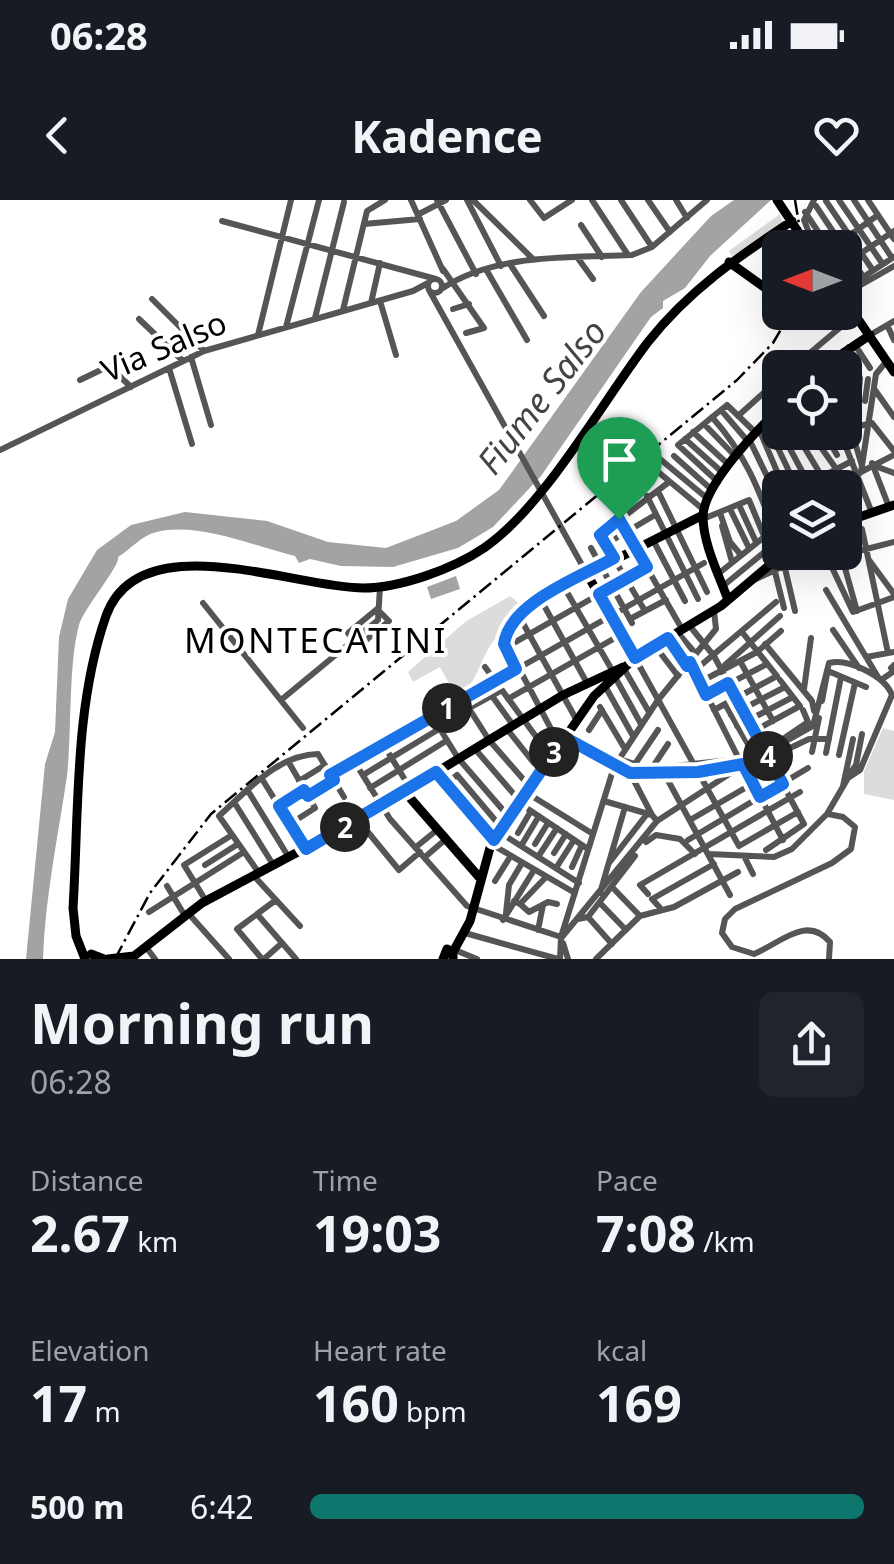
<!DOCTYPE html>
<style>
:root{--surface:#171b24;--page:#20242c;--text:#f1f3f6;--muted:#9ea1a6;--accent:#0f766e}
body{margin:0;font-family:"Noto Sans",sans-serif;background:var(--page);color:var(--text);height:100vh;display:flex;flex-direction:column;font-size:38px;white-space:nowrap}
*{box-sizing:border-box;margin:0}
p{font-size:32px;color:var(--muted)}
.icon{flex:none;width:55px;height:55px;fill:none;stroke:currentColor;stroke-width:2;stroke-linecap:round;stroke-linejoin:round}
.map{position:relative;height:759px;overflow:hidden}
.panel{display:flex;flex-direction:column;background:var(--surface);flex:1}
.panel>*{flex:none}
.needle{width:65px;rotate:270deg}
.tools{position:absolute;left:762px;top:30px;display:grid;gap:20px}
.tools a{display:grid;place-items:center;width:100px;height:100px;border-radius:15px;background:var(--surface);box-shadow:0 10px 40px #0002;font-size:50px}
.pin{position:absolute;display:grid;place-items:center;width:85px;height:85px;color:#fff;margin:-102px -42px;border-radius:50% 50% 50% 0;rotate:-45deg;box-shadow:0 0 10px #0007}
.pin .icon{rotate:45deg}
.km{position:absolute;width:50px;height:50px;margin:-25px;border-radius:50%;background:#222;color:#fff;font-size:28px;line-height:50px;text-align:center}
.round{display:grid;place-items:center;flex:none;width:105px;height:105px;border-radius:15px;background:var(--page)}
.head{display:flex;align-items:center;justify-content:space-between;height:170px;padding:0 30px}
h1{font-size:55px;font-weight:700;line-height:75px}
.figures{display:grid;grid-template-columns:repeat(3,1fr);gap:15px;height:170px;padding:10px 30px}
.figures div{display:grid;align-content:center}
.figures b{font-size:50px;font-weight:700}
.figures small{font-size:28px;font-weight:400}
.figures p{font-size:28px}
ul{padding:0 30px;list-style:none;font-size:32px}
li{display:grid;grid-template-columns:160px 120px 1fr;align-items:center;height:75px}
li i{height:25px;border-radius:12px;background:var(--accent)}
.status{display:flex;justify-content:space-between;align-items:center;height:70px;padding:0 50px;background:var(--surface);direction:ltr}
.status svg{height:28px;fill:currentColor}
header{display:flex;justify-content:space-between;align-items:center;height:130px;padding:0 30px;background:var(--surface);font-size:45px;font-weight:700}
.map>svg:first-child{display:block}
.green{fill:#dcdcdc}
.water{fill:#a3a3a3}
.lines{fill:none;stroke-linecap:round;stroke-linejoin:round}
.minor{stroke:#555;stroke-width:6}
.major{stroke:#000;stroke-width:9}
.rail{stroke:#000;stroke-width:2.5;stroke-dasharray:15 5 2.5 5;stroke-linecap:butt}
.route-casing{stroke:#fff;stroke-width:20}
.route{stroke:#1a73e8;stroke-width:12}
.labels{text-anchor:middle;stroke-width:8;stroke-linejoin:round;paint-order:stroke}
.street-label{font-size:32px;fill:#000;stroke:#fff}
.water-label{font-size:35px;font-style:italic;fill:#444;stroke:#fff}
.neighbourhood-label{font-size:35px;letter-spacing:2.5px;fill:#000;stroke:#fff}
</style>
<div class="status"><b>06:28</b><svg viewBox="0 0 49 12"><path d="M0 12V9h3v3zM5 12V6h3v6zM10 12V3h3v9zM15 12V0h3v12zM26 1h20v11H26zM47 4h2v5h-2z"/></svg></div>
<header><svg class="icon" aria-label="back" viewBox="0 0 24 24"><path d="M15 5l-7 7 7 7"/></svg>Kadence<svg class="icon" aria-label="heart" viewBox="0 0 24 24"><path d="M12 20l-8-8c-3-5 5-10 8-4 3-6 11-1 8 4z"/></svg></header>
<div class="map">
<svg width="894" height="759" viewBox="0 0 894 759">
<rect width="100%" height="100%" fill="#fff"/>
<!-- green -->
<path class="green" d="M780 14 784 25 732 56 729 51Z
M510 396 521 405C513 418 501 432 492 443 477 465 477 488 451 502L447 493 452 489 440 467 413 482 408 472 465 422Z
M883 528 894 531V600L864 594V571Z"/>
<!-- water -->
<path class="water" d="M734 0H771L710 56 685 88 663 101V108L651 117 541 276 493 327 458 348 393 367 341 366 310 359 299 363 295 356C254 346 197 322 157 332 142 335 131 349 118 357 121 365 84 408 79 425 68 466 72 534 67 576 58 637 45 697 43 759H26L45 564 55 532 59 437 68 399 97 350 131 325 185 312 267 321 328 342 386 348 456 321 499 290 641 92 711 16Z
M456 376 460 389 431 399 427 387Z"/>
<g class="lines">
<!-- minor -->
<path class="minor" d="M411 0 443 71
M437 0 476 74
M467 0 501 66
M473 0 533 59
M530 0 544 18 572 0
M592 0 628 55
M621 0 652 47
M648 0 670 32
M676 0 687 18
M814 0 804 20 815 48
M839 0 882 63
M854 0 892 58
M868 0 894 39
M826 1 872 69
M816 6 844 48
M805 12 829 48
M419 14 446 0
M222 21 436 79
M364 24 420 19
M581 25 602 57
M832 48 878 15
M845 49 862 75
M577 57 593 79
M510 64 544 116
M845 64 894 31
M443 69 484 128 466 133
M487 71 527 140
M845 71 853 82
M428 86a7 7 0 1 1 14 0a7 7 0 1 1-14 0Z
M443 88C496 53 571 58 632 55L652 47 707 0
M845 89 894 57
M429 90 587 374 525 411 504 440 559 544
M845 94 894 66
M152 99 204 151
M380 101 396 155
M371 103 380 63
M453 109 469 104
M343 110 367 11 385 0
M315 118 344 2
M139 119 183 161
M286 127 319 0
M889 129 894 140
M258 135 291 0
M870 135 894 121
M855 145 870 168
M851 155 860 178 856 226
M191 157 211 225
M169 168 192 244
M792 168 855 115
M80 180 109 166 131 187
M875 190 894 217
M865 201 868 179
M721 210 745 238
M738 216 780 178
M712 217C750 260 760 294 780 346
M765 221 797 288
M704 224 734 255
M846 225 849 147
M855 227 872 223 894 251
M759 229 784 288
M851 229 862 266
M693 232 729 265
M781 232 811 288
M795 232 818 270
M810 232 847 284
M824 232 837 255
M840 232 872 313
M685 239 723 273
M749 239 779 301
M0 250 204 151 413 91 428 83
M674 256 712 290
M872 263 889 307
M875 266 894 273
M861 272 876 174 886 162
M718 282 678 245 727 205 755 232
M810 283 852 261
M844 288 861 272 894 255
M658 291 707 392
M647 296 698 399
M739 305 756 342
M730 309 749 348
M704 310 651 266 660 259 708 299
M720 313 730 342 741 355
M619 319 682 429
M703 319 749 300 764 336
M722 326 732 362
M862 329 888 453
M653 340 685 401
M606 344 655 315
M591 348 632 423
M828 359 853 412 894 397
M869 360 894 394
M843 361 857 411
M784 364 795 411
M774 368 784 408
M718 374 774 329
M754 380 803 357 828 359 894 342
M723 386 778 341
M564 387 612 470
M826 390 878 477
M541 400 587 483
M203 403 303 528
M377 409 389 421 359 446 348 433Z
M645 411 600 335 669 282
M519 416 576 519
M630 419 666 400
M689 425 714 456 804 624 766 650
M833 430 859 468
M677 432 696 454
M668 438 687 465
M765 444 812 501 814 511
M655 446 678 476
M505 448 647 367
M866 457 894 452
M635 458 739 646 798 612
M740 461 773 521
M725 465 780 416
M485 467 551 557
M623 467 649 512
M891 468 894 465
M694 471 776 402
M828 471 866 487
M615 477 641 524
M881 480 894 471
M700 482 757 452 781 431
M605 486 633 536
M804 489 811 438
M707 495 767 464
M492 496 513 525
M463 499 489 540 530 587
M508 499 622 434
M281 500 378 420 380 387
M822 501 827 474
M725 504 753 553 763 547
M600 507 625 549
M469 508 502 490
M714 510 777 476 742 432
M731 515 785 487
M432 516 458 558 509 617
M737 526 793 497
M507 529 541 572
M589 530 602 510
M754 531 800 506 780 480
M565 538 630 573 698 572 740 567 813 526 829 463C848 458 885 476 892 495L860 570 848 578 827 614 792 649 774 657 709 654
M780 541 808 522 803 510
M383 544 410 588
M475 549 525 607 588 649
M812 552 819 518
M826 553 841 477
M839 555 855 483
M769 558 809 539H829
M619 559 635 564 658 530
M288 561 315 608 290 624
M354 561 390 619 467 706 561 737
M743 564 783 640
M652 568 668 544
M655 568 739 559 690 462
M437 573 493 639
M630 573 652 615
M664 573 730 695
M330 575 704 363
M363 575 439 529
M849 575 856 565 862 534
M262 579 305 648
M299 581 325 565
M446 584 457 575 501 627
M843 586 853 539
M370 588 446 541
M248 591 288 656
M527 593 593 634
M308 596 334 581
M604 601 652 615 657 621
M234 602 274 666
M279 607 304 590
M828 614 843 617 855 627 851 649 832 663 735 709 725 719 722 733 732 747 754 754C779 744 807 714 830 742L829 759
M358 620 399 670 420 652
M690 620 764 577
M499 632 579 683
M518 633 531 611
M688 640 808 568
M646 642 656 635 680 639 695 654
M491 644 575 693
M535 644 548 623
M521 646 539 616
M416 647 437 630
M554 653 566 634
M425 657 446 639
M538 657 557 628
M745 658 753 674
M609 663 647 614
M205 665 238 644
M572 667 582 645
M556 668 574 640
M259 673 219 616C248 590 277 555 318 554L344 597
M254 676 300 726
M495 681 510 657
M167 686 185 716
M612 687 640 716
M600 693 625 607
M648 694 640 685 800 592
M206 701 184 665 232 635
M514 701 520 704 546 677
M600 703 626 730
M520 704 529 712 548 702 557 704
M662 710 652 699 714 664
M149 712 244 652
M188 713 229 759
M506 713 509 685 522 663
M257 714 296 759
M588 717 612 744
M578 719 588 717 635 656
M503 720 534 670
M538 730 543 705
M465 733 558 759
M562 737 657 621 740 567
M563 743 568 759
M146 747 155 759
M455 750 477 759
M262 759 237 729 276 700
M264 759 282 743
M560 759 561 737 614 567 658 500 716 429 714 411
M596 759 640 716 674 707 738 672"/>
<!-- major -->
<path class="major" d="M777 0 809 48
M729 62 764 87 780 91
M845 100 894 172
M821 168 870 135
M845 322 894 305
M728 400C719 375 703 344 703 316 704 284 758 229 780 208
M635 458 587 374 703 315
M404 591 479 677
M453 752 470 721 491 644 594 496 635 458 721 406 785 352
M91 754 104 759
M85 759 76 736 73 708C79 612 74 507 106 416 139 323 294 388 363 388 400 388 453 369 484 348 545 306 602 202 648 142 689 90 738 57 792 21
M108 759 134 756 202 703 358 620 563 495 623 467
M443 759 447 749 453 752V759"/>
<!-- rail -->
<path class="rail" d="M795 0 803 48
M115 759 150 693 211 614 737 180 773 143 791 112"/>
</g>
<g class="lines">
<defs>
<path id="route" d="M619 319 647 367 599 394 635 458 668 438 687 466 690 462 706 495 728 483 783 584 760 597 743 564 698 572 630 573 564 537 494 640 436 572 306 649 279 606 304 590 308 596 334 580 330 575 516 469 504 444C510 402 581 377 614 358L600 335Z"/>
</defs>
<!-- route casing -->
<use href="#route" class="route-casing"/>
<!-- route -->
<use href="#route" class="route"/>
</g>
<g class="labels">
<!-- street labels -->
<g class="street-label">
<text transform="translate(164 147) rotate(-23)" y="11">Via Salso</text>
</g>
<!-- water labels -->
<g class="water-label">
<text transform="translate(542 197) rotate(-52)" y="12">Fiume Salso</text>
</g>
<!-- neighbourhood labels -->
<g class="neighbourhood-label">
<text x="316" y="453">MONTECATINI</text>
</g>
</g>
</svg>
<div class="tools">
<a><svg class="needle" viewBox="-14 -14 28 28"><path d="M0-13l5 13h-10z" fill="#e53935"/><path d="M0 13l5-13h-10z" fill="#9ea1a6"/></svg></a>
<a><svg class="icon" aria-label="locate" viewBox="0 0 24 24"><circle cx="12" cy="12" r="6"/><path d="M12 2v4M12 18v4M2 12h4M18 12h4"/></svg></a>
<a><svg class="icon" aria-label="layers" viewBox="0 0 24 24"><path d="M12 4l9 5-9 5-9-5zM3 14l9 5 9-5"/></svg></a>
</div>
<div class="pin" style="left:619px;top:319px;background:#1e9e55"><svg class="icon" aria-label="arrive" viewBox="0 0 24 24"><path d="M6 21V4h12l-3 4 3 4H6"/></svg></div>
<b class="km" style="left:447px;top:508px">1</b>
<b class="km" style="left:345px;top:627px">2</b>
<b class="km" style="left:554px;top:552px">3</b>
<b class="km" style="left:768px;top:556px">4</b>
</div>
<section class="panel">
<div class="head"><div><h1>Morning run</h1><p>06:28</p></div><a class="round"><svg class="icon" aria-label="share" viewBox="0 0 24 24"><path d="M12 15V3M7 8l5-5 5 5M5 13v7h14v-7"/></svg></a></div>
<div class="figures">
<div><p>Distance</p><b>2.67<small> km</small></b></div>
<div><p>Time</p><b>19:03</b></div>
<div><p>Pace</p><b>7:08<small> /km</small></b></div>
</div>
<div class="figures">
<div><p>Elevation</p><b>17<small> m</small></b></div>
<div><p>Heart rate</p><b>160<small> bpm</small></b></div>
<div><p>kcal</p><b>169</b></div>
</div>
<ul>
<li><b>500 m</b>6:42<i style="width:100%"></i></li>
</ul>
</section>
